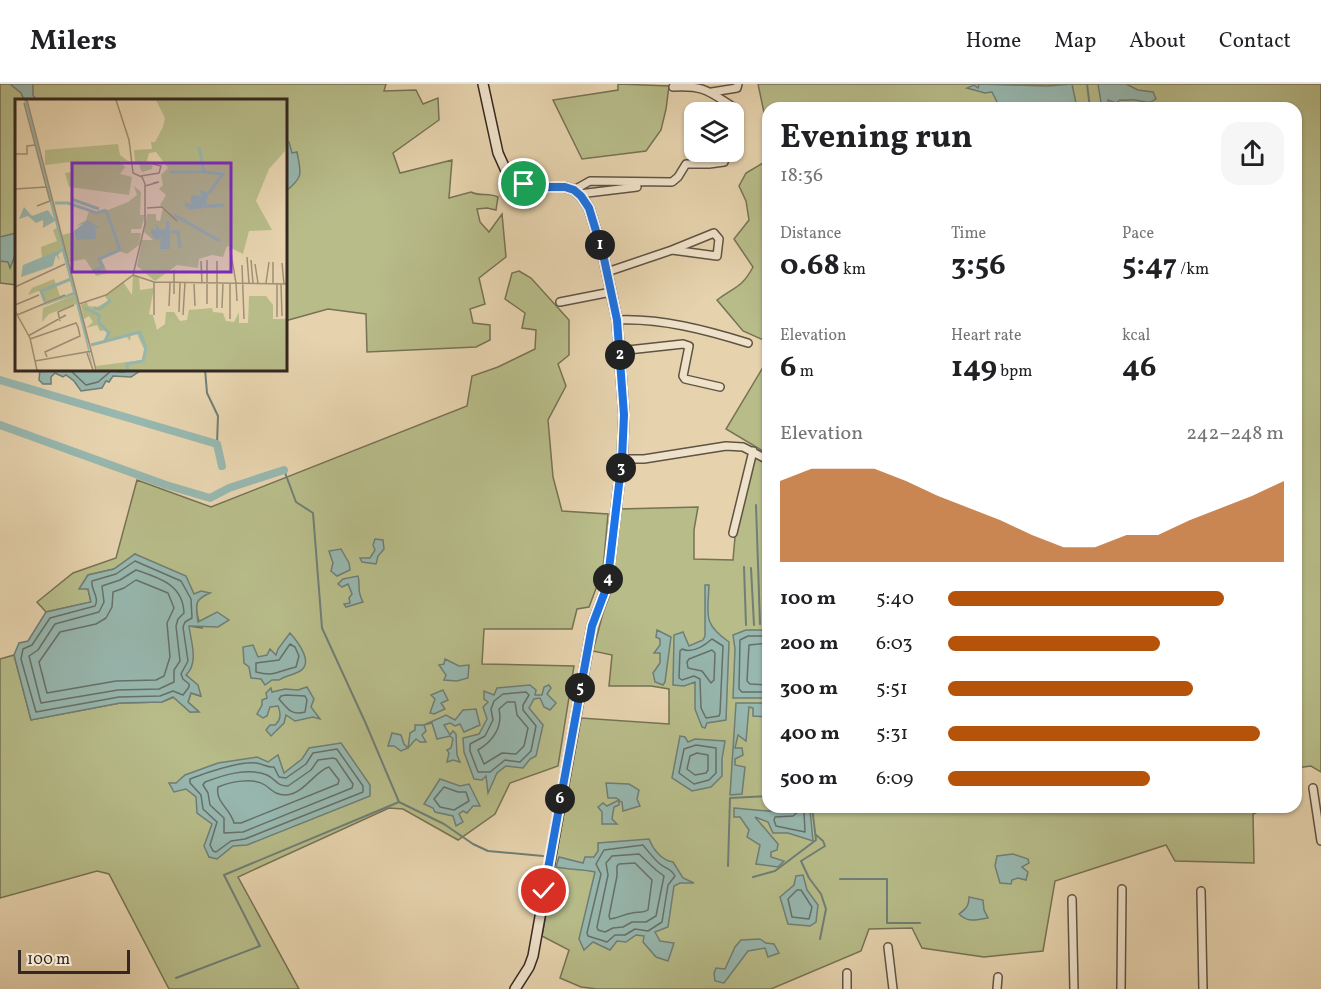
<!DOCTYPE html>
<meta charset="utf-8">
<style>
:root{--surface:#fff;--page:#f6f6f6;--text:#202124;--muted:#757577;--line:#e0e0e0;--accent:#b45309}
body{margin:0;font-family:Vollkorn,serif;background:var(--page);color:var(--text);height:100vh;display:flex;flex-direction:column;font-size:22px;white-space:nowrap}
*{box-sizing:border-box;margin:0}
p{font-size:20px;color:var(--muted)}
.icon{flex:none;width:33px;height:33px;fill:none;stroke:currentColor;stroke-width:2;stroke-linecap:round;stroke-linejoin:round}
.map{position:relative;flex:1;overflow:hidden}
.panel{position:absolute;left:762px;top:18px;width:540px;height:711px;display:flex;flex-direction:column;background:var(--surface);border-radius:18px;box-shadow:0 2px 4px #0004}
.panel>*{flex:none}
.controls{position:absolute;left:684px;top:18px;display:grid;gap:12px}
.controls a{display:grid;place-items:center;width:60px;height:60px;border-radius:12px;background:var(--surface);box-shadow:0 2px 4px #0004;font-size:30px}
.scale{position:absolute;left:18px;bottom:15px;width:112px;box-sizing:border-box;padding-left:6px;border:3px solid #342821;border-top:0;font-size:16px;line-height:21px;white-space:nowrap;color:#342821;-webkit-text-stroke:4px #efe2ca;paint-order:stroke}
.pin{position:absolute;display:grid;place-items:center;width:51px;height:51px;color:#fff;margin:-26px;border:3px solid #fff;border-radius:50%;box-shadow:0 2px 6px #0007}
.km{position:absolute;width:30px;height:30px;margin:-15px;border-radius:50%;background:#222;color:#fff;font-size:16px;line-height:30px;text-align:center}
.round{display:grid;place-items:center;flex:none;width:63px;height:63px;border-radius:18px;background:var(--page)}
.overview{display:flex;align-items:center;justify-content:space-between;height:102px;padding:0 18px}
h1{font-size:33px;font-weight:700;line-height:45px}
.figures{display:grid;grid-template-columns:repeat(3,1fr);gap:9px;height:102px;padding:6px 18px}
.figures div{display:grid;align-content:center}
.figures b{font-size:30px;font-weight:700}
.figures small{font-size:16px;font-weight:400}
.figures p{font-size:16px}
.chart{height:168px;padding:12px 18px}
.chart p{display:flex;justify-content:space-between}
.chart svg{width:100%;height:108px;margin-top:6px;fill:var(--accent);opacity:.7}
ul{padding:0 18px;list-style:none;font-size:20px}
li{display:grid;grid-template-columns:96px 72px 1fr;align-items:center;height:45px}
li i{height:15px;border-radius:8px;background:var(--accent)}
header{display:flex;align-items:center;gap:36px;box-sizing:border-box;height:84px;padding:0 30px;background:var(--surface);border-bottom:2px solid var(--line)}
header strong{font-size:28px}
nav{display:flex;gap:33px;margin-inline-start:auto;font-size:21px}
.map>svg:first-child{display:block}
.green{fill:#b7bc89;stroke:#767255;stroke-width:1.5}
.water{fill:#97b7af;stroke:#6f7e76;stroke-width:1.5}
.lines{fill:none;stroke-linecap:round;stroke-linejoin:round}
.shore{stroke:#667068;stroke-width:1.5}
.stream{stroke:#6f7e76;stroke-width:2}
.canal{stroke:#97b7af;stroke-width:8}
.minor-casing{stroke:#605344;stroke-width:10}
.secondary-casing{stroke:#342821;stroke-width:12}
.minor{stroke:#efe2ca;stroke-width:7}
.secondary{stroke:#efe2ca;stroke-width:9}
.route-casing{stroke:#fff;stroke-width:12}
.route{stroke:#1a73e8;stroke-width:8}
.inset-river{fill:none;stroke:#97b7af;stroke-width:3}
.inset-road{fill:none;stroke:#9f8f76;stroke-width:1.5}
.view{fill:#7b2cbf;fill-opacity:0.15;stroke:#7b2cbf;stroke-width:3}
.inset-edge{fill:none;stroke:#342821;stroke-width:3}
</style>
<header>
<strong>Milers</strong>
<nav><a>Home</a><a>Map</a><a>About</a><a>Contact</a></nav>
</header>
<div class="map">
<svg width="1321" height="905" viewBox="0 0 1321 905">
<rect width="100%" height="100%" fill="#e6d3ae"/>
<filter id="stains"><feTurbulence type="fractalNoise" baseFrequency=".00333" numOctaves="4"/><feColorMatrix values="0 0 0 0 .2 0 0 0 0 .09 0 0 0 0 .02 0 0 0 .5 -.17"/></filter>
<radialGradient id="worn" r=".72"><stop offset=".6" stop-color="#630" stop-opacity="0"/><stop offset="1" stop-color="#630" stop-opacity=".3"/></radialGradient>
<!-- green -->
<path class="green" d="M0 0H386L384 7 416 6 423 20 438 14 439 36 393 69 400 89 452 76 449 114 471 108C481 113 487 108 498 113L496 126 487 124 477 125 480 138 489 148 502 130 506 173 479 194 485 220 470 225 473 239 490 241V256L476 263 367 268 366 230 328 225 285 237V16H16V201L0 199Z
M618 0 669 2 666 25 661 46 646 67 582 75 553 16 618 6Z
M758 0H1321V688L1311 682 1296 684V24H768V38H766Z
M768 76V258L743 247 717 216C735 202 741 205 753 183L734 155 749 136 746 117 739 102 746 89Z
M519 187 531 194 569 236V271L558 280 566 302 548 336 553 393 562 427 608 430 603 486 589 523 577 525 572 545H484L482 580 574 582 558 682 510 699 495 730 458 756 403 725 389 724 238 793 299 905H169L109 790 97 787 0 814V575L14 571 31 636 120 619 162 618 174 613 190 628 198 627 188 618 191 609 200 612 186 590 189 542 202 544C198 537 193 520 200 514 201 513 208 510 209 509L194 510 135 470 114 485 88 491 80 504 88 505 91 518 46 528 37 518 73 489 116 474 137 396 211 423 467 322 472 292 498 283 535 265 536 246 522 244 525 229 505 215 512 189Z
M768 275V370L726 345Z
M755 373 768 382V723H1269L1253 730 1254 779 1175 777 1166 761 1055 797 1043 867 984 873 922 864 912 844 869 845 861 867 771 905H597L581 903 560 894 569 866 542 852 581 634 669 640V605L651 602H609L612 571 593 567 603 529 610 510 619 425 698 423 694 446V475L733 476 735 453Z"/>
<!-- water -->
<path class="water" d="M10 0H33V11L36 16H24L21 9Z
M979 0 1048 2 1072 0 1077 24H998L997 18 992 8 985 9 967 4 974 1 978 4Z
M1098 0H1126L1138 6 1153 8 1156 15C1148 21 1144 17 1135 16 1130 15 1126 17 1120 16L1116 19 1108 16V24H1102Z
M992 19V24H903V20Z
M285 57 289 58 292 69 297 68C301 89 304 93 286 107Z
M16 149V169L10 184 8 178 0 177V153Z
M40 285H143L131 293 113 292 109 298 106 297 102 304 81 307 74 297 66 291 63 293 55 289 51 293V300H43L39 296Z
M375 455 383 456 384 465 378 472 376 480 362 478 360 474H370L375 466 373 461Z
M341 465 349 479 350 486 337 492 331 487 333 479 329 467Z
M135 470 186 492 194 510 201 507 210 509C193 516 196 522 198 538L217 528 229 536 218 543 189 542C191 558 199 579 186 591L198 601 201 612 191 609 188 618 199 628H190L173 613 162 618 120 619 31 636 14 571 19 559 28 557 46 528 91 518 88 505H79L88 491 114 485Z
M358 492C361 503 356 505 363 518L346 523 344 520 350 519 349 514 352 510 348 500 342 503 338 500 343 495Z
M705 501H709C708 531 702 539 729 558L726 636 707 639 705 644 702 643 695 625V598L684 602 673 601 674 551 683 548 689 562 703 556 705 552Z
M657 546 671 553 665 598 663 601 655 598 653 589 660 579V569H654L660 561V555L656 553Z
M746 546H768V614H733L735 565 733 551Z
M290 549C298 558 317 582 296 589 289 592 285 592 279 596H272L265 601 261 595 251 594 249 583 244 579 243 563 253 561 258 573 267 571 270 565 276 571 278 565Z
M445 575 459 582 469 581 468 594 457 597 444 596 446 591 439 581 444 580Z
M530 601 536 606 535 611H542L544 603 549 601 551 604 547 610 556 619 550 626 544 623 540 614 534 615 529 624 543 641 536 672 530 675 523 684 506 682 497 689 488 709 486 692 482 696 474 695 464 668 463 654 479 650 487 635 483 623 488 618 484 615V607L494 611 497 604Z
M307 603 314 615 311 623 320 635 313 633 295 637 286 631 284 639 271 652 266 646 270 641H275C281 636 281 629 278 622L270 623 267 632 263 634 257 630 262 621V616L267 614 266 609 271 604 272 608 285 605 298 606Z
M443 606 448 616 441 619 445 625 434 630 430 629 435 615 431 611Z
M736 619H768V633L753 632V624L749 623 746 657 738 651 735 664H742L743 671 735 675V681L745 683 742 710 730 711Z
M476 625 480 641 464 648 460 640 455 642 450 639 444 641 450 651 453 647 456 650 457 671 460 678 453 676 447 678 449 669 447 666 451 664 453 655 450 652 437 655 432 639 424 641 426 647 422 651 426 658H420L416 655 408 664 401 667 394 662H388L392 649 401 651 404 660 408 664 410 649 415 646V641H424L446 631 455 636 463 626Z
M680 652 685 653 688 658 695 655 725 657 722 675V692L711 703 692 707 672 694Z
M341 659 370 701V712L247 761 233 762 217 775 209 773 204 762 212 740 197 729 196 713 186 705 174 708 169 699H176L185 691 218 679 257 673 268 678 278 671 284 689 302 675 309 664Z
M440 695 460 702 469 700 480 722H473L467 729 463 727 459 730 463 738 456 742 453 732 435 728 433 724 424 720Z
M606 699 629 700 639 706 637 715 640 722 623 727 622 718 619 717V721L614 723 612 735 617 740H602V728L598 723 603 719 607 722 619 716 616 714H608Z
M734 724 768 727 810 726 813 757 788 749H773L768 738 755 733 778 760 777 766 771 768V773L784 777 778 783 756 780 760 761 747 753 749 746 740 733H734Z
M649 755C653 765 661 776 673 778L683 794 694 799H680L674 802 668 843 655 848 660 857 674 859 668 877 656 873 643 858 644 852 636 851 626 858 617 857 610 866 593 858 584 866 579 855 595 788C582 785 570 786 556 783L559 773 583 779 585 773H594L598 767V759Z
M1013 770 1028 775 1029 779 1022 783 1028 788 1026 796 1018 794 1012 796 1011 800 1000 799 995 782 997 772Z
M803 791 807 806 818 821 816 838 810 842 788 840 780 813 794 801 796 792Z
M969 813 983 816 984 826 988 834C976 836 968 839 959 830 966 825 969 822 969 813Z
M760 855 766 859 774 860 779 869 768 873 765 864 748 867 724 899 715 897 714 889 716 884 725 885 735 863 741 856Z"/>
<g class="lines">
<!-- shore -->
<path class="shore" d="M60 285 70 286 86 301 98 298 111 287 123 288 132 285
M135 477 181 497 191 515 192 534 185 538 183 543 188 577 181 590 183 595 189 600V603L183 611 173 607 160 612 119 613 36 628 21 575 23 565 32 561 50 534 95 522C100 513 90 505 92 497L116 490Z
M136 486C160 494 183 501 184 529L178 535 176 542 180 577 174 586V598L159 605 118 606 41 619 29 572 38 566 55 540 99 528 104 518 102 502 120 496Z
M136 496 168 509 174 524 167 539 170 573 164 592 156 596 116 597 47 609 39 578 60 548 96 540 106 534 112 523 113 508 124 504Z
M768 552H748L740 556 739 605 742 608H768
M712 555 723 562 720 629 719 632 706 634 701 624 700 595 694 592 682 596 679 594 680 567 682 565C693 570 704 562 712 555Z
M768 559 749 561 747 597 750 600 768 601
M290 560 295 563 299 572 296 583C277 587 276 593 256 588V579L279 576Z
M712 566 715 569 714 596 711 599 702 587 688 584 687 578 689 575Z
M526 608 529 611 523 621V626L536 642 531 667 520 678 505 676 490 688H478L470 667V660L485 652 493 636 491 625 494 617 503 610Z
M286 611 305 612 307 616 305 628C291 632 287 624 279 615L281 612Z
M507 618H515L517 631 528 644 524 662 516 670 502 669 484 680 478 666C493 657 503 643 499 625Z
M696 661 716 664V689L709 696 694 700 679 689 684 665Z
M337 665 363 702V708L245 755 231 757 216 768 213 767 210 761 217 738 203 725 201 711 190 699V695C205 689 240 677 256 679 264 680 267 684 274 683L279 693 286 694 306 680 313 669Z
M697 669 708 671V686L706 689 695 691 687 685 690 672Z
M333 674 336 675 353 700 352 704 243 748 224 749V734L210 721 208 709 203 701 205 698C224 691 248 683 267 691 276 695 276 702 288 702L311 686 318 676Z
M329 683 339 696 338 700 241 739H234C230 724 215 718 218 703 230 698 253 693 265 701 272 706 275 711 286 711 304 710 316 686 329 683Z
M444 703 458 708H466L469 717 454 726 440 723 434 715Z
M800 726 804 728 805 748 776 742 774 736 775 733 793 732Z
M643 761C648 767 653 774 660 780 666 785 671 784 675 792L668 801 662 838 648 847 635 845 625 851H615L607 858 588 852 587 849 601 790 596 780 604 766Z
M639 770 656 786 664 792 656 832 646 838H632L623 843 613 844 605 848 598 846 597 843 608 791 606 779 612 772Z
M635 779 652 796 648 826C642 830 638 827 632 829 624 830 619 834 610 835L609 832 617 792V782L619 780Z
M797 806H801L812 823 809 835 792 833 788 815Z"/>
<!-- stream -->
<path class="stream" d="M1087 0 1090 24
M205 285 207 309 218 332 217 360
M763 408 768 533
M756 421 760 540
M744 483 746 541
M751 484 754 541
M399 718 444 740 473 760 488 767 543 772
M815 750 823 757 825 762 801 777 809 794 821 810 826 825 820 855
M728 782 730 714 768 712
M753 793 775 787 816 756 812 723
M840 795H887V839H920
M176 894 260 862 224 791 399 718 366 640 322 544 313 429 296 418 284 386"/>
<!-- canal -->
<path class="canal" d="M0 296 217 360 222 382
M0 341 166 401 210 414 229 404 284 386"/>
<defs>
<path id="minor" d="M673 3C707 1 710 9 738 26L734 41
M712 8 737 4 738 0
M574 106 590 97 672 98 678 93 686 80H709L724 78 726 68
M579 110 637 103
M607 188 672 166 717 172 719 155 714 149 672 166
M560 218 611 208
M617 236C661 234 706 246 748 259
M619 267 683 260 689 262 683 292 685 295 720 303
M622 375H644L726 362 743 363 768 376
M733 449 753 367
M1313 704 1321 757
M1201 807 1203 905
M1072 815 1074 905
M888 863 893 905
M847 889V905
M997 905 998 893
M1121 905 1122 805"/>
<path id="secondary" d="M483 0 498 69 507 89 524 100 536 103H565L574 106 581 112 589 124 603 170 617 236 624 331 622 375 607 502 592 542 533 872 529 883 515 905"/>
</defs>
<!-- minor casing -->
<use href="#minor" class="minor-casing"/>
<!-- secondary casing -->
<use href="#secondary" class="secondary-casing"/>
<!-- minor -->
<use href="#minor" class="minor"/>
<!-- secondary -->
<use href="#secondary" class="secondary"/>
</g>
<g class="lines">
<defs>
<path id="route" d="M524 100 536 103H565L574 106 581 112 589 124 603 170 617 236 624 331 622 375 607 502 592 542 544 807"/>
</defs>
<!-- route casing -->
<use href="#route" class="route-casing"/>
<!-- route -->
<use href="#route" class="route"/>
</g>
<!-- overview -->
<g transform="translate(15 15)">
<rect width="272" height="272" fill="#e6d3ae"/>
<path d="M141 1H271L272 32 270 52 254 70 241 102 257 131 234 132 228 155 212 147 208 158 197 156 184 160 183 169 162 166 140 182 122 167 127 141H138L129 133 132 115H141V121L145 122 148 109 156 114 145 106 151 96 144 90 148 86 146 76 153 69 141 53 134 54 132 62 138 64 137 70 127 73 124 66 131 63H120L119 51 137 50 136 43H140L148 28 150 19ZM103 45 105 56 113 62H104L110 68 105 75 117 78 114 96 54 88 50 74 57 73 55 63 30 66V51ZM119 87 126 93 125 116H130L126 130H116V134H126L124 146 112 155 104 152 86 160 93 174 81 177 70 160 54 163 47 136 59 133 61 141 77 139 79 135 68 125 61 127 71 121 74 112 83 115 113 103 122 96ZM42 129 47 150 27 159 26 148 42 142 38 131ZM118 176 124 179 125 191 139 189 134 215 138 216 142 231 150 225 151 213H159L165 222 172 221 174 211 197 209 198 213 208 214 211 222 219 223 224 213V224H233L234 197H251L258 206V220H270L271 217V271H82L81 267 127 261 129 250 122 235H116L115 242 111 237 90 243 92 231 85 232 82 226 71 229 78 223 74 217 69 220 66 206 72 203 73 207 82 208 93 202 90 197 108 183 117 196ZM39 180 45 197 30 204 26 191 13 196 17 189ZM59 196 61 205 34 215 27 223 28 209Z" fill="#b7bc89"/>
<path d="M9 1H12L71 233 78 271 59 196 25 208 58 193 47 152 43 156 45 162 41 156 38 167 6 178 8 166 47 150 40 122 28 129V121L21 124 13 117 4 120 9 108 17 117 33 111 39 120ZM184 90 194 94 191 105 195 106 170 108V103L176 105V96L187 97ZM73 121 85 129 80 130 81 140 61 141 59 132ZM151 122H154L155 150H145L146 138 142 142 136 135V130L142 131 140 125 145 131 151 130Z" fill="#97b7af"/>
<path class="inset-river" d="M155 73H189L184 48M189 73 208 75 194 94M56 100 84 110M40 104H53L82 114 91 111M173 109 209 106M159 116 205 142M155 133H163L165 149M78 172 88 168 84 160 105 151 91 111M30 203 26 192 56 180M70 209 84 216V224L94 234 90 242M79 209 85 210 96 201M76 246 125 233 131 250 128 262 112 265V271"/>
<path class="inset-road" d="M12 1 81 271M9 4 35 102 22 107M0 55H12V47L20 46M126 77 144 74 146 67 138 65M130 87 144 83 138 84M0 90 31 88M132 109 147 108 162 122M215 149 221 184M232 158 234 184M236 161 238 184M186 162 187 184M202 162V209M258 163V184M267 164 269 185M240 165 243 184M227 166 229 220M159 171V195M118 176 139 183 272 185M139 183V216M221 184 222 202M251 184 254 163M179 185 180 207M266 185 267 217M0 188 50 165M64 205 91 196 118 176 130 125V85L127 78 118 74 114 41 101 1M192 205V161M0 206 24 196M154 207 155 184M207 209 208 184M0 212 15 239 22 271M164 213 165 184M2 216 50 196M168 216 170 183M262 218V184M215 220V184M45 222 43 213 59 206M13 237 51 216M15 240 61 224 63 228M72 254 78 271M32 258 30 253 65 237 63 228M20 262 77 252"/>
<path class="view" d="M57 64H216V173H57Z"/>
<rect width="272" height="272" class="inset-edge"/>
</g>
<rect width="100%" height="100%" filter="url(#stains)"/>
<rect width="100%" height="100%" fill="url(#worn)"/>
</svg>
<div class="controls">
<a><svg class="icon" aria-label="layers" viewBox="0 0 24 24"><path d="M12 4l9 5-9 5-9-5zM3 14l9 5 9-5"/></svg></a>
</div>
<div class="scale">100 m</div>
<div class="pin" style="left:524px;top:100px;background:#1e9e55"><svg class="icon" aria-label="arrive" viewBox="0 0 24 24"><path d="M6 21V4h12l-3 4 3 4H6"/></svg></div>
<div class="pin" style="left:544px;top:807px;background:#d93025"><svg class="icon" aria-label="check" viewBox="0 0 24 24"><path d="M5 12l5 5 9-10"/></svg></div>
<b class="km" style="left:600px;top:161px">1</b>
<b class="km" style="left:620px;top:271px">2</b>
<b class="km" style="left:621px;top:384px">3</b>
<b class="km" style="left:608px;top:495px">4</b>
<b class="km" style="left:580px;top:604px">5</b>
<b class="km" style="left:560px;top:715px">6</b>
<section class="panel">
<div class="overview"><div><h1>Evening run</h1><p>18:36</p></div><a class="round"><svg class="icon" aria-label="share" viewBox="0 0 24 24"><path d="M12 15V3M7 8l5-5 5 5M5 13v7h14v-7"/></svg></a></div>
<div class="figures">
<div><p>Distance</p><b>0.68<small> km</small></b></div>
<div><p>Time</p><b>3:56</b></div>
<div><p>Pace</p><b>5:47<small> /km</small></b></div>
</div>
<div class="figures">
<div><p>Elevation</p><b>6<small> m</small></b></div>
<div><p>Heart rate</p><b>149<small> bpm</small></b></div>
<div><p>kcal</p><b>46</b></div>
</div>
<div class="chart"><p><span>Elevation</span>242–248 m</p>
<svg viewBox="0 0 160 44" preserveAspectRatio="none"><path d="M0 44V11L10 6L20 6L30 6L40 11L50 17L60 22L70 27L80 33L90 38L100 38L110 33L120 33L130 27L140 22L150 17L160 11V44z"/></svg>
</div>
<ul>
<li><b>100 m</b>5:40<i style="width:82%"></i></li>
<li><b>200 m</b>6:03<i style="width:63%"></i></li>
<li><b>300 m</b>5:51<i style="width:73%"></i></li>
<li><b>400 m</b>5:31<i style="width:93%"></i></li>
<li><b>500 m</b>6:09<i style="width:60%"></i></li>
</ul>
</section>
</div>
